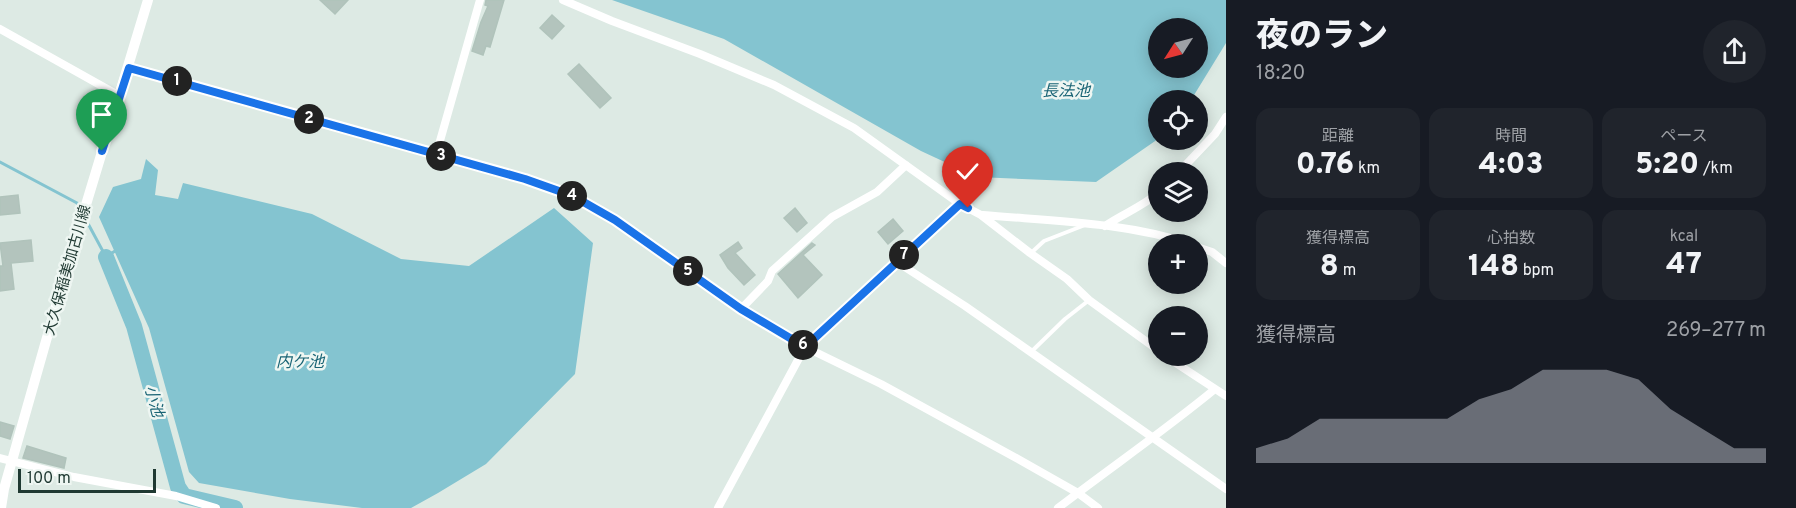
<!DOCTYPE html>
<html lang="ja">
<meta charset="utf-8">
<style>
:root{--surface:#171b24;--page:#20242c;--text:#f1f3f6;--muted:#9ea1a6;--accent:#8c9099}
body{margin:0;font-family:Overpass,"Noto Sans JP",sans-serif;background:var(--page);color:var(--text);height:100vh;display:flex;flex-direction:column;font-size:22px;white-space:nowrap}
*{box-sizing:border-box;margin:0}
p{font-size:20px;color:var(--muted)}
.icon{flex:none;width:33px;height:33px;fill:none;stroke:currentColor;stroke-width:2;stroke-linecap:round;stroke-linejoin:round}
.map{position:relative;flex:1;overflow:hidden}
.panel{display:flex;flex-direction:column;background:var(--surface);width:570px}
.panel>*{flex:none}
.needle{width:39px;rotate:234deg}
.tools{position:absolute;left:1148px;top:18px;display:grid;gap:12px}
.tools a{display:grid;place-items:center;width:60px;height:60px;border-radius:50%;background:var(--surface);box-shadow:0 3px 15px #0003;font-size:30px}
.scale{position:absolute;left:18px;bottom:15px;width:138px;box-sizing:border-box;padding-left:6px;border:3px solid #1f3932;border-top:0;font-size:16px;line-height:21px;white-space:nowrap;color:#1f3932;-webkit-text-stroke:4px #eef6f2;paint-order:stroke}
.pin{position:absolute;display:grid;place-items:center;width:51px;height:51px;color:#fff;margin:-62px -26px;border-radius:50% 50% 50% 0;rotate:-45deg;box-shadow:0 0 6px #0007}
.pin .icon{rotate:45deg}
.km{position:absolute;width:30px;height:30px;margin:-15px;border-radius:50%;background:#222;color:#fff;font-size:16px;line-height:30px;text-align:center}
.round{display:grid;place-items:center;flex:none;width:63px;height:63px;border-radius:32px;background:var(--page)}
.head{display:flex;align-items:center;justify-content:space-between;height:102px;padding:0 30px}
h1{font-size:33px;font-weight:800;line-height:45px}
.stats{display:grid;grid-template-columns:repeat(3,1fr);gap:9px;height:102px;padding:6px 30px}
.stats div{display:grid;align-content:center;border-radius:15px;background:var(--page);text-align:center}
.stats b{font-size:30px;font-weight:800}
.stats small{font-size:16px;font-weight:400}
.stats p{font-size:16px}
.chart{height:168px;padding:12px 30px}
.chart p{display:flex;justify-content:space-between}
.chart svg{width:100%;height:108px;margin-top:6px;fill:var(--accent);opacity:.7}
main{display:flex;flex:1;min-height:0}
.map>svg:first-child{display:block}
.water{fill:#84c4d0;fill-rule:evenodd}
.lines{fill:none;stroke-linecap:round;stroke-linejoin:round}
.stream{stroke:#84c4d0;stroke-width:3}
.river{stroke:#84c4d0;stroke-width:16}
.building{fill:#b3c4bd;stroke:#b0c3bb;stroke-width:1.5}
.lane{stroke:#fff;stroke-width:4}
.street{stroke:#fff;stroke-width:8}
.secondary{stroke:#fff;stroke-width:10}
.route-casing{stroke:#fff;stroke-width:12}
.route{stroke:#1a73e8;stroke-width:8}
.labels{text-anchor:middle;stroke-width:5;stroke-linejoin:round;paint-order:stroke}
.street-label{font-size:15px;fill:#1f3932;stroke:#eef6f2}
.water-label{font-size:16px;font-style:italic;fill:#196475;stroke:#eef6f2}
</style>
<main>
<div class="map">
<svg width="1226" height="508" viewBox="0 0 1226 508">
<rect width="100%" height="100%" fill="#ddeae4"/>
<!-- water -->
<path class="water" d="M612 0H1226V43L1191 100H1158V139L1096 182 977 177 921 151 724 39ZM1158 28H1197V68H1158Z
M146 159 158 170 155 195 178 199 183 183 312 214 401 259 469 266 554 208 593 243 575 374 486 464 438 493 411 508H362L290 499 199 483 189 472 149 328 99 217 113 187 141 179Z"/>
<g class="lines">
<!-- stream -->
<path class="stream" d="M0 162 77 203 80 209
M85 218 106 257 115 251"/>
<!-- river -->
<path class="river" d="M106 257 134 326 178 487 184 496 235 508"/>
</g>
<!-- building -->
<path class="building" d="M320 0H348L335 14Z
M486 0H504L490 47 486 46 483 55 472 51 481 22 488 6 485 5Z
M552 15 564 26 552 39 540 28Z
M579 64 611 98 600 108 568 74Z
M18 195 20 213 0 215V197Z
M795 208 807 223 797 232 784 218Z
M893 219 903 231 888 244 878 232Z
M31 240 33 261 11 263 14 289 0 291V266H3L0 243Z
M738 242 742 248 735 253 755 275 744 285 728 268 720 255Z
M812 243 815 245 803 255 822 275 798 298 778 274Z
M0 422 14 426 10 439 0 436Z
M27 446 66 458 64 468 23 458Z"/>
<g class="lines">
<!-- lane -->
<path class="lane" d="M1031 253 1044 241 1085 225
M1031 352 1065 319 1088 301"/>
<!-- street -->
<path class="street" d="M563 0 612 21 700 54 774 85 854 128 960 204 981 215 1030 253 1067 279 1089 300 1158 350
M0 29 118 95
M129 67 526 179 573 196 615 220 741 309 805 347 881 384 1018 459 1078 493 1098 508
M436 155 480 0
M1179 172 1215 134 1226 117
M983 215C1052 221 1125 222 1191 244
M1105 226C1122 214 1142 207 1158 193
M1197 247 1212 252 1226 263
M897 262 965 306 1226 489
M741 309 768 281 772 271 832 217 877 192 906 165
M1165 356 1226 396
M0 458 74 477 176 496 216 508
M718 508 805 347 960 204
M1058 508C1110 468 1164 431 1215 389"/>
<!-- secondary -->
<path class="secondary" d="M1 508 4 489 65 274 148 0"/>
</g>
<g class="lines">
<defs>
<path id="route" d="M102 151 129 68 525 179 573 196 615 220 741 309 805 347 960 204 968 208"/>
</defs>
<!-- route casing -->
<use href="#route" class="route-casing"/>
<!-- route -->
<use href="#route" class="route"/>
</g>
<g class="labels">
<!-- street labels -->
<g class="street-label">
<text transform="translate(67 270) rotate(-74)" y="5">大久保稲美加古川線</text>
</g>
<!-- water labels -->
<g class="water-label">
<text x="1066" y="96">長法池</text>
<text x="300" y="367">内ケ池</text>
<text transform="translate(155 401) rotate(75)" y="6">小池</text>
</g>
</g>
</svg>
<div class="tools">
<a><svg class="needle" viewBox="-14 -14 28 28"><path d="M0-13l5 13h-10z" fill="#e53935"/><path d="M0 13l5-13h-10z" fill="#9ea1a6"/></svg></a>
<a><svg class="icon" aria-label="locate" viewBox="0 0 24 24"><circle cx="12" cy="12" r="6"/><path d="M12 2v4M12 18v4M2 12h4M18 12h4"/></svg></a>
<a><svg class="icon" aria-label="layers" viewBox="0 0 24 24"><path d="M12 4l9 5-9 5-9-5zM3 14l9 5 9-5"/></svg></a>
<a>+</a>
<a>−</a>
</div>
<div class="scale">100 m</div>
<div class="pin" style="left:102px;top:151px;background:#1e9e55"><svg class="icon" aria-label="arrive" viewBox="0 0 24 24"><path d="M6 21V4h12l-3 4 3 4H6"/></svg></div>
<div class="pin" style="left:968px;top:208px;background:#d93025"><svg class="icon" aria-label="check" viewBox="0 0 24 24"><path d="M5 12l5 5 9-10"/></svg></div>
<b class="km" style="left:177px;top:81px">1</b>
<b class="km" style="left:309px;top:119px">2</b>
<b class="km" style="left:441px;top:156px">3</b>
<b class="km" style="left:572px;top:196px">4</b>
<b class="km" style="left:688px;top:271px">5</b>
<b class="km" style="left:803px;top:345px">6</b>
<b class="km" style="left:904px;top:255px">7</b>
</div>
<section class="panel">
<div class="head"><div><h1>夜のラン</h1><p>18:20</p></div><a class="round"><svg class="icon" aria-label="share" viewBox="0 0 24 24"><path d="M12 15V3M7 8l5-5 5 5M5 13v7h14v-7"/></svg></a></div>
<div class="stats">
<div><p>距離</p><b>0.76<small> km</small></b></div>
<div><p>時間</p><b>4:03</b></div>
<div><p>ペース</p><b>5:20<small> /km</small></b></div>
</div>
<div class="stats">
<div><p>獲得標高</p><b>8<small> m</small></b></div>
<div><p>心拍数</p><b>148<small> bpm</small></b></div>
<div><p>kcal</p><b>47</b></div>
</div>
<div class="chart"><p><span>獲得標高</span>269–277 m</p>
<svg viewBox="0 0 160 44" preserveAspectRatio="none"><path d="M0 44V38L10 34L20 26L30 26L40 26L50 26L60 26L70 18L80 14L90 6L100 6L110 6L120 10L130 22L140 30L150 38L160 38V44z"/></svg>
</div>
</section>
</main>
